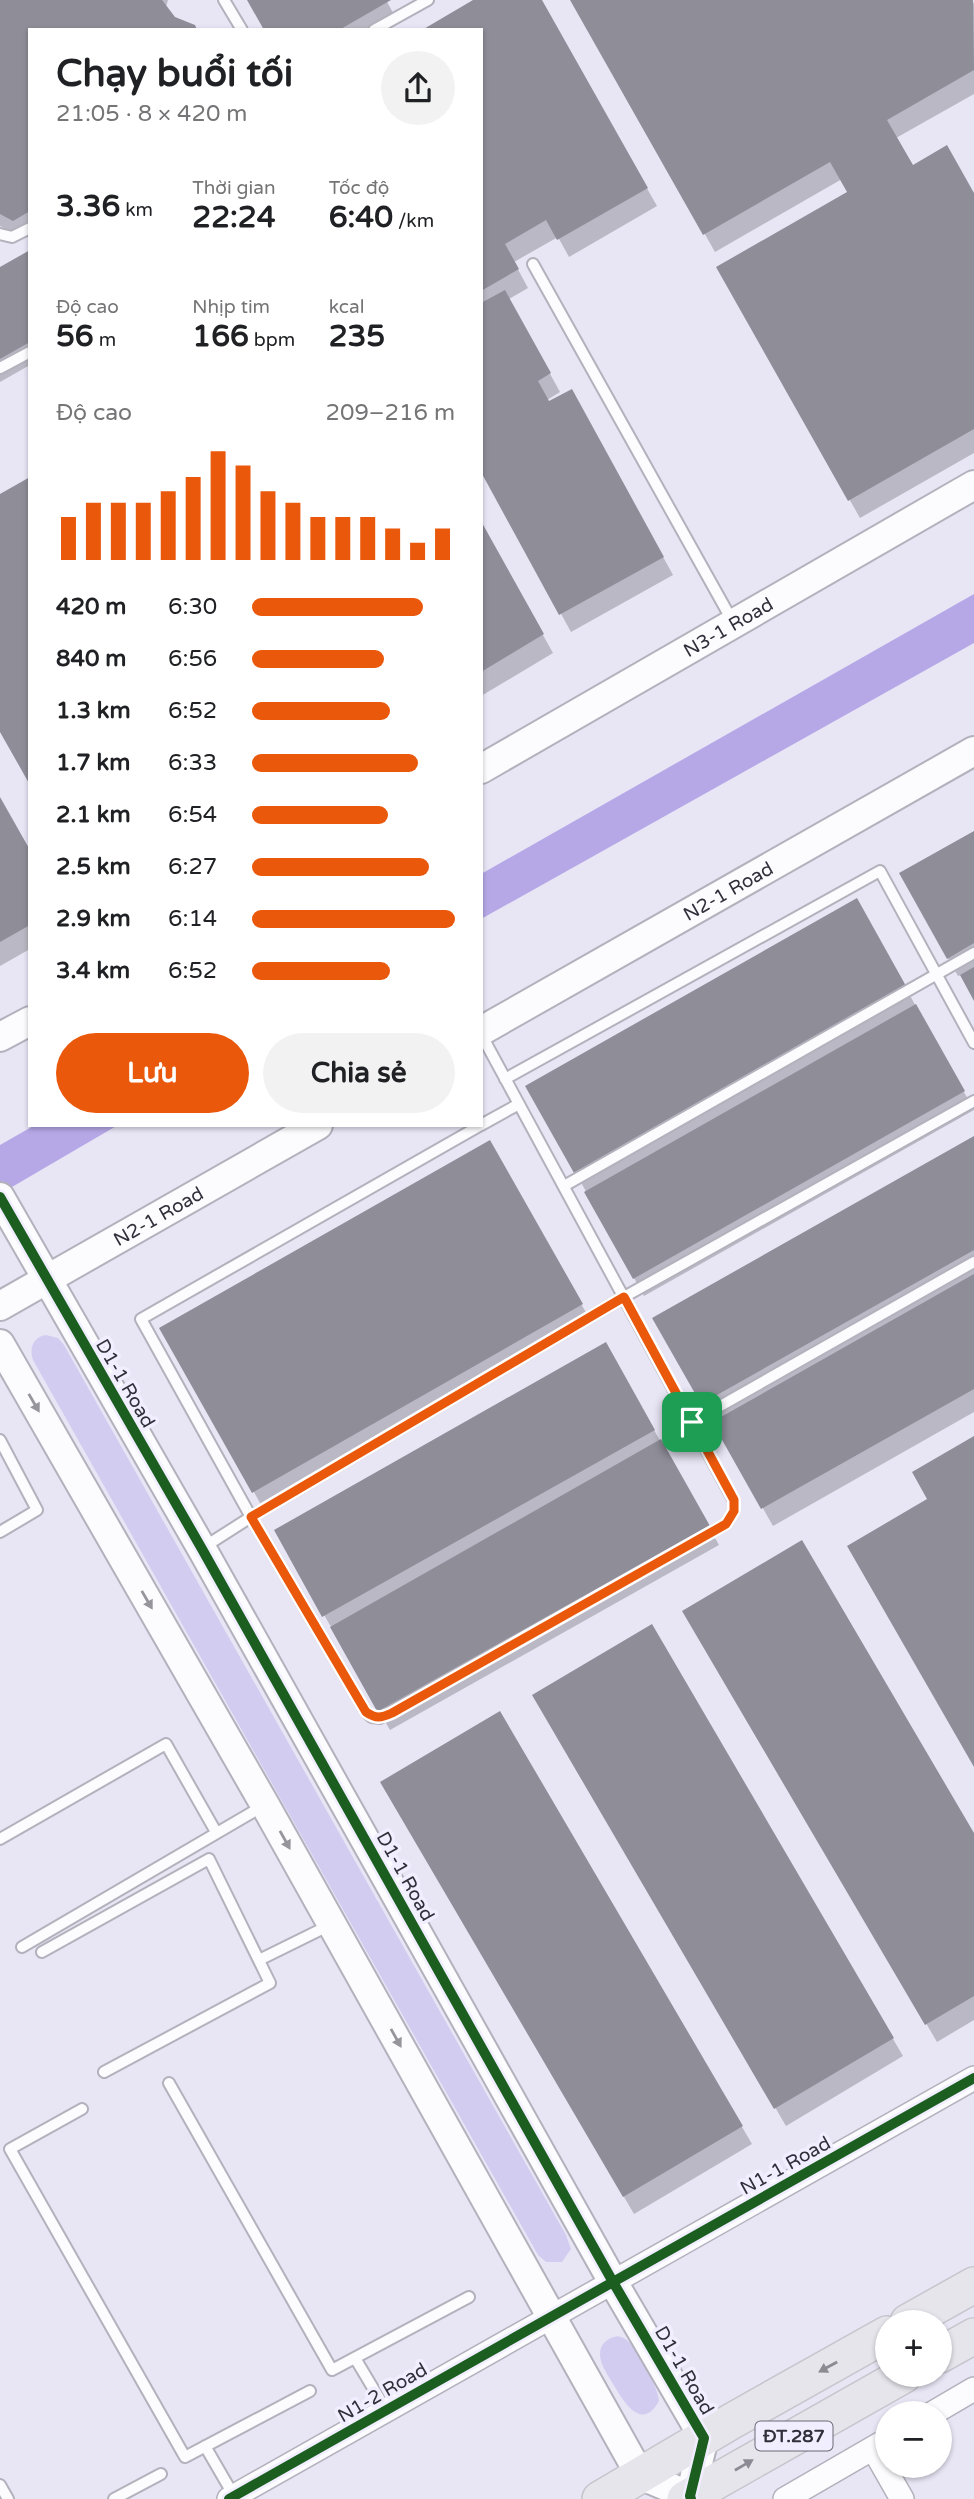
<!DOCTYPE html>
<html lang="vi">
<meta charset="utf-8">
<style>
:root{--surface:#fff;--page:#f2f2f2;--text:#202124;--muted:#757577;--accent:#ea580c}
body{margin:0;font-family:"Varela Round",sans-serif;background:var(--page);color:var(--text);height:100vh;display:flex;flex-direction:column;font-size:26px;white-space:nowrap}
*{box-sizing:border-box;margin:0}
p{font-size:23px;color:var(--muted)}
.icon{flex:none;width:38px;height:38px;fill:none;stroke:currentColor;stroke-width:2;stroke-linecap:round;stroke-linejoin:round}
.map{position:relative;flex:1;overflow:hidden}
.sheet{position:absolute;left:28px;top:28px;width:455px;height:1099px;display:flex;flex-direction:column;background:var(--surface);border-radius:0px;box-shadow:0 2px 5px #0004}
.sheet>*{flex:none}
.tools{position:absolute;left:875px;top:2310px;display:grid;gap:14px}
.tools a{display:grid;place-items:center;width:77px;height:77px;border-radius:50%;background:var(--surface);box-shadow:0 2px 5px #0004;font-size:35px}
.pin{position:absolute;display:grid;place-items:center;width:60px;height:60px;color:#fff;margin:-30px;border-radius:14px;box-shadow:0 4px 10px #0006}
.round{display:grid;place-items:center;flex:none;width:74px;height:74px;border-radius:37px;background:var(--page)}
.overview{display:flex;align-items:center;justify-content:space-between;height:119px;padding:0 28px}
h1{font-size:38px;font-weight:800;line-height:52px}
.stats{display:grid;grid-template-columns:repeat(3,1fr);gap:10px;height:119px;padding:7px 28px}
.stats div{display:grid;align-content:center}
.stats b{font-size:30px;font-weight:800}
.stats small{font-size:19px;font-weight:400}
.stats p{font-size:19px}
.chart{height:196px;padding:14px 28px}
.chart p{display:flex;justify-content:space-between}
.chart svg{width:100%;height:126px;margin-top:7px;stroke:var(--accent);stroke-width:6}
.cta{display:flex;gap:14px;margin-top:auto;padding:14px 28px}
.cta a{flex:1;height:80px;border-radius:42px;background:var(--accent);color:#fff;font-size:28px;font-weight:800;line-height:80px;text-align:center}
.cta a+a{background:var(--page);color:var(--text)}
ul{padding:0 28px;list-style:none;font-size:23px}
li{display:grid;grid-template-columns:112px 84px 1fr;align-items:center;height:52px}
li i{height:18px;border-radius:9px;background:var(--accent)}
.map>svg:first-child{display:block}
.green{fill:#d3ccf1}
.water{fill:#b6a8e7}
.shadow{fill:#0003}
.building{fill:#8e8d98}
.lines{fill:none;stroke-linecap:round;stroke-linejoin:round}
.service-casing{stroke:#b3b1bc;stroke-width:14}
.minor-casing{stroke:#b3b1bc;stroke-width:26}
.tertiary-casing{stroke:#b3b1bc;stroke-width:32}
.primary-casing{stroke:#c6c5cc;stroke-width:38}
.service{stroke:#fcfbfe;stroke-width:10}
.minor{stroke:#fcfbfe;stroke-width:23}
.tertiary{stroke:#fcfbfe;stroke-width:28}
.primary{stroke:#e6e5ec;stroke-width:35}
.cycleway-casing{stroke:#f1efff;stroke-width:15}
.cycleway{stroke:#1b5e20;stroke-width:10}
.oneway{fill:#96959c}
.oneway2{fill:#8c8a93}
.route-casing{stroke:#fff;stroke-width:14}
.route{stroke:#ea580c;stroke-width:9}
.labels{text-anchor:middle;stroke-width:7;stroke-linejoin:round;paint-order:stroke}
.shield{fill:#f1efff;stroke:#6b6975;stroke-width:2}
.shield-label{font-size:18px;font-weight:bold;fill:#312f3a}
.street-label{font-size:19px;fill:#312f3a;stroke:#f1efff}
</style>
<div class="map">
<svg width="974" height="2499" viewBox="0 0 974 2499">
<rect width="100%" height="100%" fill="#e8e6f5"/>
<!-- green -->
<path class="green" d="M46 1335 58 1338 64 1345 566 2235 571 2249 562 2262H546L538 2255 33 1360C29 1348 33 1337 46 1335Z
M618 2336C623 2338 623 2337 628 2341 637 2350 659 2389 659 2401 641 2433 623 2400 613 2384 608 2375 600 2365 600 2354 600 2343 608 2338 618 2336Z"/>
<!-- water -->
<path class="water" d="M974 594V643L481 919V874Z
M35 1125H118L0 1194V1145Z"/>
<!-- shadow -->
<path class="shadow" d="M0 0H168L166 7 30 30V235L24 238 0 226Z
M249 0H386L397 20 381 30H266Z
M477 0H540L657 206 569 257 558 237 514 262 528 288 509 299 560 392 547 400 549 404 582 409 673 575 571 632 481 468V30Z
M572 0H972L974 4V94L896 138 912 167 974 196V453L860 518 718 268 850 192 842 179 715 252Z
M30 252V365L0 382V269Z
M481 524 553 653 481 696Z
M0 800 30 853V949L0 966Z
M974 833V998L961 975 958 976 901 874Z
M857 901 974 1110 644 1296 528 1087Z
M974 1138V1412L773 1526 654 1318Z
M489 1142 592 1323 264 1510 162 1329Z
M606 1345 719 1545 390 1730 276 1531Z
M685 1612 974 1837V2020L937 2042Z
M651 1626 903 2056 786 2126 534 1695Z
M500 1714 752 2144 634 2214 383 1783Z"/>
<!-- building -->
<path class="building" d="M0 0H162L175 17 195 25 197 30H30V211L13 221 0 214Z
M247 0H391L339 30H264Z
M473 0H542L648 188 557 240 546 220 505 244 519 269 481 291V30H422Z
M570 0H973L974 70 887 120 913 165 947 145 974 193V429L848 501 716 267 847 192 830 162 703 235Z
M30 250V342L0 359V267Z
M505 290 551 373 538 381 549 401 572 389 664 557 559 615 481 472V303Z
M30 477V785L0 732V494Z
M481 521 544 634 481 672Z
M0 797 30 850V925L0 942Z
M974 831V943L947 959 899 873Z
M857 898 906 986 574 1173 525 1086Z
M974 967V1001L960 975Z
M916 1004 965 1091 633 1279 584 1192Z
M974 1136V1250L701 1404 652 1318Z
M490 1140 583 1304 252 1493 159 1328Z
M974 1274V1389L761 1509 712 1422Z
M606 1342 655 1430 322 1617 274 1530Z
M974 1436V1767L847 1546 927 1499 912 1472Z
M661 1439 710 1526 378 1713 330 1627Z
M802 1540 974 1833V1996L925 2025 682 1611Z
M652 1624 894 2038 774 2109 532 1695Z
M500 1711 743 2126 623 2197 380 1782Z"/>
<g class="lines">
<defs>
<path id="service" d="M224 0 242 30
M374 30 428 0
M0 234 12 237 30 228
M533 264 733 622
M0 368 30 352
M505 1079 880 871 974 1043
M481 1125 141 1319 251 1517 366 1712 372 1717 380 1718 726 1524 734 1511V1501L481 1034
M481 1125 519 1104
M564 1186 974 953
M692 1422 974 1262
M0 1440 37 1510 0 1532
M204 1547 251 1517 624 1297 974 1101
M0 1839 166 1744 216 1832
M22 1947 263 1806
M42 1952 209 1859 270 1983 104 2072
M259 1960 330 1925
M169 2083 332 2370 469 2297
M82 2109 10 2149 185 2457 310 2391
M355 2358 386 2410
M205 2446 234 2496
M0 2485 8 2499
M114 2499 161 2474"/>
<path id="minor" d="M933 2413 974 2389
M873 2448 902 2499
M229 2499 974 2078
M785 2499 887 2440"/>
<g id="tertiary">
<path id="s1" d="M481 769 974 485"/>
<path id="s2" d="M481 1031 974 751"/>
<path d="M0 1037 30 1021"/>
<path d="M0 1197 202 1549 613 2282 704 2438 690 2496"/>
<path id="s3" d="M0 1306 318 1125"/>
<path d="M0 1344 265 1805 640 2475 690 2496"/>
</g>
<path id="primary" d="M908 2322 974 2285
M940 2355 974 2336
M600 2499 732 2421 887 2334
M685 2499 904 2375"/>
</defs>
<!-- service casing -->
<use href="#service" class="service-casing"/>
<!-- minor casing -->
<use href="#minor" class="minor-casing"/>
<!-- tertiary casing -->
<use href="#tertiary" class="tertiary-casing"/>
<!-- primary casing -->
<use href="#primary" class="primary-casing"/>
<!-- service -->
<use href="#service" class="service"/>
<!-- minor -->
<use href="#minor" class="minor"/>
<!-- tertiary -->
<use href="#tertiary" class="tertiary"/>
<!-- primary -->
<use href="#primary" class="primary"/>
<defs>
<path id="cycleway" d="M0 1197 202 1549 613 2282 704 2438 690 2496 691 2499
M229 2499 974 2078"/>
</defs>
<!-- cycleway casing -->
<use href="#cycleway" class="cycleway-casing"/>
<!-- cycleway -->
<use href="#cycleway" class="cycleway"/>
</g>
<!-- one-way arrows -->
<defs><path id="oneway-solid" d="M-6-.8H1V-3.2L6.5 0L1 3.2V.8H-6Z" transform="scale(1.75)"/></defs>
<g class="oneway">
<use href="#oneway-solid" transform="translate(34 1403) rotate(60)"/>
<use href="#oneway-solid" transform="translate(147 1600) rotate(60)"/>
<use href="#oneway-solid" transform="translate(285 1840) rotate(61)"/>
<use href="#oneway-solid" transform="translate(396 2038) rotate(61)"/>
</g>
<g class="oneway2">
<use href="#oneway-solid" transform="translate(828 2367) rotate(151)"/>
<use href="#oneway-solid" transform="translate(744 2465) rotate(-30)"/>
</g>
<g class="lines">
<defs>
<path id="route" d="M624 1297 734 1500V1511L726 1524 392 1713C381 1718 376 1719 366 1712L251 1517Z"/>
</defs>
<!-- route casing -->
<use href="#route" class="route-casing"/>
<!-- route -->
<use href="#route" class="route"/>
</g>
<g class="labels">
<!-- shield labels -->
<rect class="shield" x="755.5" y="2421.5" width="77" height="29" rx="5"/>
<g class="shield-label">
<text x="794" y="2442">ĐT.287</text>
</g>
<!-- street labels -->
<g class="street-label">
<text dy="7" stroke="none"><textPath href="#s1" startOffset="285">N3-1 Road</textPath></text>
<text dy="7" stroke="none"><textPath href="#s2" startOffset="284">N2-1 Road</textPath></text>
<text dy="7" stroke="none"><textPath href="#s3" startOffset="182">N2-1 Road</textPath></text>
<text transform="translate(126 1383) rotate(60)" y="7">D1-1 Road</text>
<text transform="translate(406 1876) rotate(61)" y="7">D1-1 Road</text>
<text transform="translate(785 2165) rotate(-29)" y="7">N1-1 Road</text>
<text transform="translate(685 2370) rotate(60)" y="7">D1-1 Road</text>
<text transform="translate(382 2392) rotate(-30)" y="7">N1-2 Road</text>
</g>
</g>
</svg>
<div class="tools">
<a>+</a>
<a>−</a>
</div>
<div class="pin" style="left:692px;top:1422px;background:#1e9e55"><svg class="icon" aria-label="arrive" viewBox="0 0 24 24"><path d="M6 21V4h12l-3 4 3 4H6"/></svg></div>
<section class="sheet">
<div class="overview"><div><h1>Chạy buổi tối</h1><p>21:05 · 8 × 420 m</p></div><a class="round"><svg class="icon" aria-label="share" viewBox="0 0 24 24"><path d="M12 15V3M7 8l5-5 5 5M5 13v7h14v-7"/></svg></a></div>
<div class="stats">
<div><b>3.36<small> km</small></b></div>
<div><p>Thời gian</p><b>22:24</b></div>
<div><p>Tốc độ</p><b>6:40<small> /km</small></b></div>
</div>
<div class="stats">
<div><p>Độ cao</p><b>56<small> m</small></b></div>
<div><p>Nhịp tim</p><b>166<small> bpm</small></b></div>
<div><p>kcal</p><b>235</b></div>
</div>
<div class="chart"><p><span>Độ cao</span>209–216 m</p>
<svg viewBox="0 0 160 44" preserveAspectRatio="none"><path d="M5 44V29M15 44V24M25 44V24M35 44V24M45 44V20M55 44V15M65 44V6M75 44V11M85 44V20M95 44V24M105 44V29M115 44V29M125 44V29M135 44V33M145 44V38M155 44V33"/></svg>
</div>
<ul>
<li><b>420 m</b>6:30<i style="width:84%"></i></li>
<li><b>840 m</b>6:56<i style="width:65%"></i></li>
<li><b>1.3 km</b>6:52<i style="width:68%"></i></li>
<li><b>1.7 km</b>6:33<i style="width:82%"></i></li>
<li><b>2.1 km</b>6:54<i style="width:67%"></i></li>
<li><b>2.5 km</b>6:27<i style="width:87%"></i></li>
<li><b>2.9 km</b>6:14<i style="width:100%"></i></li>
<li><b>3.4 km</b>6:52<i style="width:68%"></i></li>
</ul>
<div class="cta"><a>Lưu</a><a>Chia sẻ</a></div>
</section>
</div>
